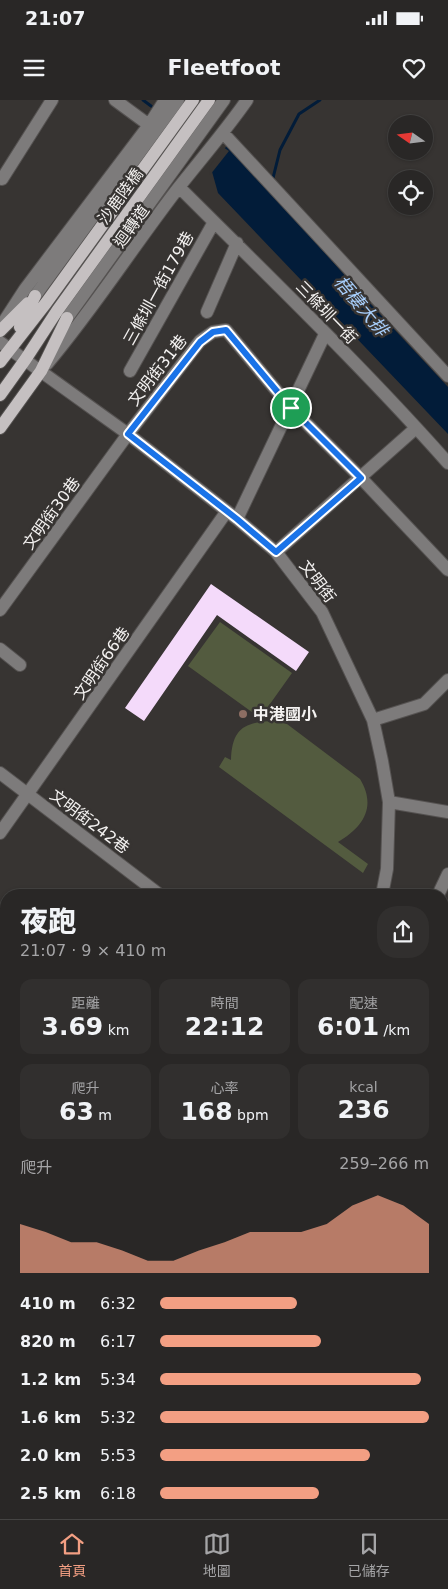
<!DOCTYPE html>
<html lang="zh-TW">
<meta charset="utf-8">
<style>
:root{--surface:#292726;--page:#312f2e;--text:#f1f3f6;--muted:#a5a5a7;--line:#454443;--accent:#f39f83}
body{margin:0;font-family:"DejaVu Sans","Noto Sans TC",sans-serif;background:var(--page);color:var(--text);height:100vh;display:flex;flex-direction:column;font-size:19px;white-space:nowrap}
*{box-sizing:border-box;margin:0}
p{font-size:16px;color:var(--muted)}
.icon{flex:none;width:28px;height:28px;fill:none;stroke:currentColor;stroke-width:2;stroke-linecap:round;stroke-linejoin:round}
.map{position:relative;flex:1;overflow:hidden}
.side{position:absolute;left:0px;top:789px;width:449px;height:631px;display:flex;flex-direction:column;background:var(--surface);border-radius:20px 20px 0 0;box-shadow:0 1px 4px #0004,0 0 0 1px var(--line)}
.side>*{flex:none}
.needle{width:32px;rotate:284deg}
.tools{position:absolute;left:388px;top:15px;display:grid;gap:10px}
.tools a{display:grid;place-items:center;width:45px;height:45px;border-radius:50%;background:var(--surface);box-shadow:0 1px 4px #0004,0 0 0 1px var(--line);font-size:25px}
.pin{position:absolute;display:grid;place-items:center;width:42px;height:42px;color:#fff;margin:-21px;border:2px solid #fff;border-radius:50%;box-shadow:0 1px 5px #0007}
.round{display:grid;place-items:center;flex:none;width:52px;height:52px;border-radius:20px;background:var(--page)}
.summary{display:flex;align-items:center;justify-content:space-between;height:85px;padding:0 20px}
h1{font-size:28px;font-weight:800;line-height:38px}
.figures{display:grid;grid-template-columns:repeat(3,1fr);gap:8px;height:85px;padding:5px 20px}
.figures div{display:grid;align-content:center;border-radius:12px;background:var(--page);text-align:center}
.figures b{font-size:25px;font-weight:800}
.figures small{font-size:14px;font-weight:400}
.figures p{font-size:14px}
.chart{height:140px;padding:10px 20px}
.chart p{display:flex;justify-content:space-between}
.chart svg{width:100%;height:90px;margin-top:5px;fill:var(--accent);opacity:.7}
ul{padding:0 20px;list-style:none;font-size:16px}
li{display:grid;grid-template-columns:80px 60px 1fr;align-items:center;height:38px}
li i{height:12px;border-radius:6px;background:var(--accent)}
.status{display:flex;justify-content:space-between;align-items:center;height:35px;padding:0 25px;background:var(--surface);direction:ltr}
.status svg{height:14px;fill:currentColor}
header{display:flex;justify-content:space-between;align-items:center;height:65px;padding:0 20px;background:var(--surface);font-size:22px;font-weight:800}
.tab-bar{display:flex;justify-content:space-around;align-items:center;height:70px;border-top:1px solid var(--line);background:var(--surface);font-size:14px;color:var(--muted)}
.tab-bar a{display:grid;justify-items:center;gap:2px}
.tab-bar .current{color:var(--accent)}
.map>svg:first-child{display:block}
.green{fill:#535b3f}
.water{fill:#021c39}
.pier{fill:#373432}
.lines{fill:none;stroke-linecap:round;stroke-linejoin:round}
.stream{stroke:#021c39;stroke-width:3}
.building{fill:#f4dafa}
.minor-casing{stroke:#555251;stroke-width:14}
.major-casing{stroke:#555251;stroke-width:14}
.minor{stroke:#7d7b7b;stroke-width:12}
.major{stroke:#c5c0c1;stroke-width:12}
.route-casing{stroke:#fff;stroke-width:10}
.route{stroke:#1a73e8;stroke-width:6}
.education-dot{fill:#8d6e63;stroke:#373432;stroke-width:2}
.labels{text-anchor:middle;stroke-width:5;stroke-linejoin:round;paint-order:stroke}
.street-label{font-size:16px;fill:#f4f2f1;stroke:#373432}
.poi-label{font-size:16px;font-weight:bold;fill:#f4f2f1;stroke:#373432;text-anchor:start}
.water-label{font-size:18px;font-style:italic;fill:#a8cffc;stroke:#373432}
</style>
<div class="status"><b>21:07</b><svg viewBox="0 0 49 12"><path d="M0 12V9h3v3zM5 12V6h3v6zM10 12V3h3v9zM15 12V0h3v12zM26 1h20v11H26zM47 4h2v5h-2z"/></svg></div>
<header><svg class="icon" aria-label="menu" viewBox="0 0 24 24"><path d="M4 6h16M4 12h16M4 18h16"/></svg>Fleetfoot<svg class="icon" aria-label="heart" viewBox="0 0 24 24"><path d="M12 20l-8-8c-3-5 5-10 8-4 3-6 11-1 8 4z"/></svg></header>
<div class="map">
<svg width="448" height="1419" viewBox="0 0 448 1419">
<rect width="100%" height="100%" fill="#373432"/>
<!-- green -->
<path class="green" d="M220 522 292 573 260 618 188 566Z
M273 621 287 624 360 679C377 707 363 727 338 742L368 764 363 773 219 667 225 657 231 660C232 629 244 622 273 621Z"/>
<!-- water -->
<path class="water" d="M228 44 364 197 448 287V334L218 93 211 68Z
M448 1116V1192L443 1207V1130Z
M330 1414H367L365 1419H328Z"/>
<!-- pier -->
<path class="pier" d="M223 47 229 51 210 75 209 67Z"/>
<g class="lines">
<!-- stream -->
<path class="stream" d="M143 0 151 6
M272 82 280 50 299 14 320 0"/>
</g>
<!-- building -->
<path class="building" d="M211 484 309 552 296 571 217 515 144 621 125 608Z"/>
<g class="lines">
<defs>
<path id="minor" d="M115 0 149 25
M224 34 448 276
M2 79 52 0
M179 87C270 178 363 267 448 363
M35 196 178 0
M207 212 237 143
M67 218 224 0
M1 226 25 189 149 25 165 0
M0 242 128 334 237 419 276 452 322 512 373 620 382 661 389 702 387 769 382 795
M47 264C95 207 134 145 179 87 202 58 226 30 247 0
M130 271 214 122
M237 419 325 234
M276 452 416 328
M0 510 128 334 200 241 213 232 226 230 291 308 361 378 448 470
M0 549 20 565
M373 620 424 604 448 580
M0 673 160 795
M389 702 448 712
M0 733 227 411
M438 795 448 774
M0 997 6 986
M442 1091 448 1079
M0 1098 6 1085
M442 1240 448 1226
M0 1411 11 1419
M314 1419 316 1414
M376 1419 378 1414"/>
<path id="major" d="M20 227 35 196
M0 231 28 203
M0 262 46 203 193 0
M0 295 25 260 57 211 209 0
M0 328 41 271 67 218
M0 1229 6 1235
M0 1250 6 1254
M0 1276 6 1281
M180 1414 187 1419
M225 1414 232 1419"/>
</defs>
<!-- minor casing -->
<use href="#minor" class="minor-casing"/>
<!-- major casing -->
<use href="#major" class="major-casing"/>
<!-- minor -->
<use href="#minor" class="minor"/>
<!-- major -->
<use href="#major" class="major"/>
</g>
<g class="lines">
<defs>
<path id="route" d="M226 230 291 308 361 378 276 452 237 419 128 334 200 242 213 232Z"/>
</defs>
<!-- route casing -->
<use href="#route" class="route-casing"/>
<!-- route -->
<use href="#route" class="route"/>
</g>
<!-- markers -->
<circle class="education-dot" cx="243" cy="614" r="5"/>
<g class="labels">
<!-- street labels -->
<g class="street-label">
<text transform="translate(120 96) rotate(-54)" y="6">沙鹿陸橋</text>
<text transform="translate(131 126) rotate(-54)" y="6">迴轉道</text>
<text transform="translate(158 188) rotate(-61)" y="6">三條圳一街179巷</text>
<text transform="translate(327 212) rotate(46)" y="6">三條圳一街</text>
<text transform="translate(157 270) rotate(-52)" y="6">文明街31巷</text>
<text transform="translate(51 413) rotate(-54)" y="6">文明街30巷</text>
<text transform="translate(318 481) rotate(53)" y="6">文明街</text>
<text transform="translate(101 563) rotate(-55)" y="6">文明街66巷</text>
<text transform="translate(90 721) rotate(37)" y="6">文明街242巷</text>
</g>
<!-- poi labels -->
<g class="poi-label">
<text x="253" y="620">中港國小</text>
</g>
<!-- water labels -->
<g class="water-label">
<text transform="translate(361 206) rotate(50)" y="6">梧棲大排</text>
</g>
</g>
</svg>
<div class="tools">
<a><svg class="needle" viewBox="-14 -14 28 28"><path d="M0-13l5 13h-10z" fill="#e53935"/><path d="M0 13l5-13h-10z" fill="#a5a5a7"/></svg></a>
<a><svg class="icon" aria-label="locate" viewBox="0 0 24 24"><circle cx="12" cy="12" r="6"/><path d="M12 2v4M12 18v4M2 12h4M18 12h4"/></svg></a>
</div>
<div class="pin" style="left:291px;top:308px;background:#1e9e55"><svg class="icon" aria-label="arrive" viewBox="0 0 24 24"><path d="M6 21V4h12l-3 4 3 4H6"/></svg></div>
<section class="side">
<div class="summary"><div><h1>夜跑</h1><p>21:07 · 9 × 410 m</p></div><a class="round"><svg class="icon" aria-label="share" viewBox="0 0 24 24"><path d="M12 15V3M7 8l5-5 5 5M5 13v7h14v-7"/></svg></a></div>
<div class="figures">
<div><p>距離</p><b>3.69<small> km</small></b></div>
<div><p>時間</p><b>22:12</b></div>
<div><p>配速</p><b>6:01<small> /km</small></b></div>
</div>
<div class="figures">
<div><p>爬升</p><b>63<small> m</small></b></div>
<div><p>心率</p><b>168<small> bpm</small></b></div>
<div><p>kcal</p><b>236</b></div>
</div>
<div class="chart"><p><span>爬升</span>259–266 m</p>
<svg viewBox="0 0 160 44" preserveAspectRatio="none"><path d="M0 44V20L10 24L20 29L30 29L40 33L50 38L60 38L70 33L80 29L90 24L100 24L110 24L120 20L130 11L140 6L150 11L160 20V44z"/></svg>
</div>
<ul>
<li><b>410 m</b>6:32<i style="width:51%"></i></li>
<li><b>820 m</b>6:17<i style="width:60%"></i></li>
<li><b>1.2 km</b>5:34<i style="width:97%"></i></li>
<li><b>1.6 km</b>5:32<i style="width:100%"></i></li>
<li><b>2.0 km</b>5:53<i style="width:78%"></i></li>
<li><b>2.5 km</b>6:18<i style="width:59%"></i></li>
</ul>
</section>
</div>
<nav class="tab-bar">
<a class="current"><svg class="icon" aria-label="home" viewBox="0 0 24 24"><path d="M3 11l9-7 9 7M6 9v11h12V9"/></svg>首頁</a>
<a><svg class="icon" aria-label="map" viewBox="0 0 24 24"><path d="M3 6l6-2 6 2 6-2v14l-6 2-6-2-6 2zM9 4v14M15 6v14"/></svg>地圖</a>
<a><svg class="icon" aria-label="saved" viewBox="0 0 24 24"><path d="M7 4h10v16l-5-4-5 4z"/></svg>已儲存</a>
</nav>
